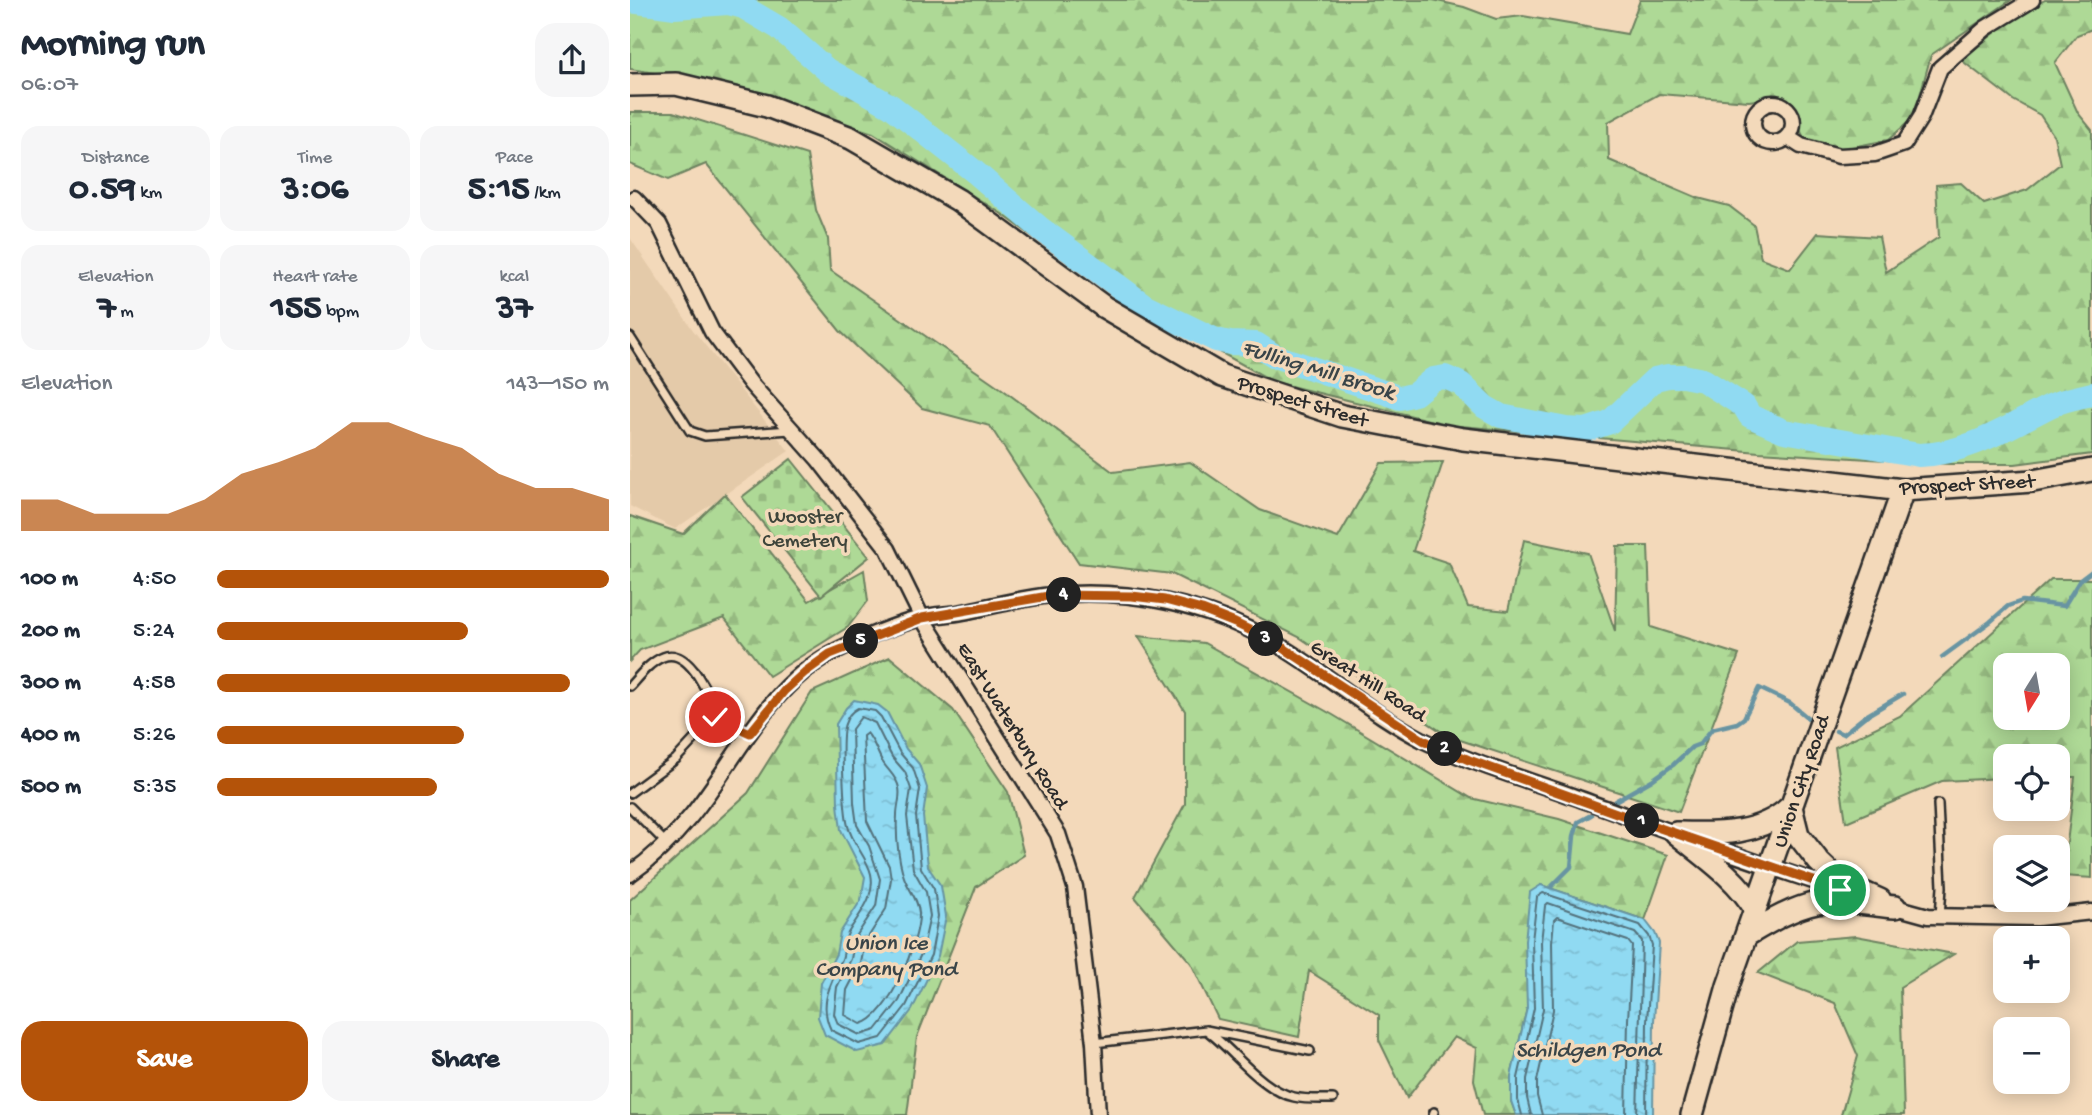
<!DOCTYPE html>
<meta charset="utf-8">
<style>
:root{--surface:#fff;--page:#f6f6f7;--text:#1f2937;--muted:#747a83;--accent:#b45309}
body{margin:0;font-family:"Gochi Hand",sans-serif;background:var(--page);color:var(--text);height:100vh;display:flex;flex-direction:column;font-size:26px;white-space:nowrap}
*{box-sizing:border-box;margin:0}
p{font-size:23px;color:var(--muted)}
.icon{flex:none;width:38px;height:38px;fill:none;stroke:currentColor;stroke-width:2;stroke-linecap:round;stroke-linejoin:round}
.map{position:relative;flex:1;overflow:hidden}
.side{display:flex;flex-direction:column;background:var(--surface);width:630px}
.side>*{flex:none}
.needle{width:46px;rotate:191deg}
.controls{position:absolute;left:1363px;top:653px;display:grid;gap:14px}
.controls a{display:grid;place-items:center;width:77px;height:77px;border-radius:14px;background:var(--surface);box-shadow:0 4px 18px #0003;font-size:35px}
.pin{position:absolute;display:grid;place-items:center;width:60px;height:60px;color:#fff;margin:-30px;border:4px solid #fff;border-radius:50%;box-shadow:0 2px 7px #0007}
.km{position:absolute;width:35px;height:35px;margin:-18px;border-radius:50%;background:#222;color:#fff;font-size:19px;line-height:35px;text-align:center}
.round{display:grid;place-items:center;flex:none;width:74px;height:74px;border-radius:21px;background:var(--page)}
.summary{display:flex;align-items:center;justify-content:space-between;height:119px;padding:0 21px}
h1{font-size:38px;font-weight:700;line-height:52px}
.figures{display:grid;grid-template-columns:repeat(3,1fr);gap:10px;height:119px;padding:7px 21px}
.figures div{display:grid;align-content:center;border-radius:18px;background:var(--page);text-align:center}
.figures b{font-size:35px;font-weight:700}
.figures small{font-size:19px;font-weight:400}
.figures p{font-size:19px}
.chart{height:196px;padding:14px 21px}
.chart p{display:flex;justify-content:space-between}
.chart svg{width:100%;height:126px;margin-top:7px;fill:var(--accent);opacity:.7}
.button{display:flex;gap:14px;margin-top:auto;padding:14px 21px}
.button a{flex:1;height:80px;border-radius:21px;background:var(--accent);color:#fff;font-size:28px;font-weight:700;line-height:80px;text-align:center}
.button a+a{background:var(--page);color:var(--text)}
ul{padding:0 21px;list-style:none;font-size:23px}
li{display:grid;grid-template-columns:112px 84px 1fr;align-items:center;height:52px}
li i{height:18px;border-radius:9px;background:var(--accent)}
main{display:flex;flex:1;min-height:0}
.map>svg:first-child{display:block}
.built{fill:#e4caa9}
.forest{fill:url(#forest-firs);stroke:#6c8260;stroke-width:2;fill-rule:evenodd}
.cemetery{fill:url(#cemetery-stones);stroke:#6c8260;stroke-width:2}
.water{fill:url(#water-ripples);stroke:#6894a2;stroke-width:2}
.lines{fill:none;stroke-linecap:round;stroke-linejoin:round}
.shore{stroke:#53717b;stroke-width:2}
.stream{stroke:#6894a2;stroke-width:4.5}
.river{stroke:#90daf2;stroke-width:24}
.lane-casing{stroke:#2b2b2b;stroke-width:12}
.street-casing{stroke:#2b2b2b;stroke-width:19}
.secondary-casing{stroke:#2b2b2b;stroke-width:26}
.lane{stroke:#f3d9ba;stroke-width:7}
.street{stroke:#f3d9ba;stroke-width:14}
.secondary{stroke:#f3d9ba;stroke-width:21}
.route-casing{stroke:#fff;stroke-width:14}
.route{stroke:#b45309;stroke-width:9}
.labels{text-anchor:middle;stroke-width:7;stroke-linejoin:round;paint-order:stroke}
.street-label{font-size:21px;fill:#2b2b2b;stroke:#f3d9ba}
.park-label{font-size:21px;fill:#3f453b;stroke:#f3d9ba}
.water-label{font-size:23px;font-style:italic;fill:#3a4549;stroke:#f3d9ba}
</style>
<main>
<section class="side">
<div class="summary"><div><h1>Morning run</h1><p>06:07</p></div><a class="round"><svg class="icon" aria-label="share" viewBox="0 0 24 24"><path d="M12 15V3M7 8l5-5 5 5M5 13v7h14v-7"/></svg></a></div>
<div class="figures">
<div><p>Distance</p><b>0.59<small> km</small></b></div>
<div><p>Time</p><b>3:06</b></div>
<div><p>Pace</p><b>5:15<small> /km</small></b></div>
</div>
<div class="figures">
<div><p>Elevation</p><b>7<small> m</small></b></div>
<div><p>Heart rate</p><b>155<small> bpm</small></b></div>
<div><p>kcal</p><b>37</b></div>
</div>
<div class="chart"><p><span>Elevation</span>143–150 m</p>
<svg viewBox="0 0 160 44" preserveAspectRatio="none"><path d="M0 44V33L10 33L20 38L30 38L40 38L50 33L60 24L70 20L80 15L90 6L100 6L110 11L120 15L130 24L140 29L150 29L160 33V44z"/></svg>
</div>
<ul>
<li><b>100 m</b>4:50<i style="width:100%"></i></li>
<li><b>200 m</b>5:24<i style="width:64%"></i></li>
<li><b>300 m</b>4:58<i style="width:90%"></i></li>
<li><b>400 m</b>5:26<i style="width:63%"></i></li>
<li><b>500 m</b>5:35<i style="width:56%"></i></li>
</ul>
<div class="button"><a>Save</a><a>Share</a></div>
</section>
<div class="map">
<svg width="1462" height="1115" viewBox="0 0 1462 1115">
<defs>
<pattern id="forest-firs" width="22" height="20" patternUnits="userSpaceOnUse" patternTransform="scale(1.75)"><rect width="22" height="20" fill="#aed996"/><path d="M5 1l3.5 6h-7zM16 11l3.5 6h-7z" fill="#96ba81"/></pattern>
<pattern id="cemetery-stones" width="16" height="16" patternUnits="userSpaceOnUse" patternTransform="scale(1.75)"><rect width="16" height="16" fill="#aed996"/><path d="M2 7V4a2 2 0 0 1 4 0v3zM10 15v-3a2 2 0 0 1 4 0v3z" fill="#96ba81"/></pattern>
<pattern id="water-ripples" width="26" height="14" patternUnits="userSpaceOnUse" patternTransform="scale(1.75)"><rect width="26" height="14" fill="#90daf2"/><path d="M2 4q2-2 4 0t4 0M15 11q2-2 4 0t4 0" fill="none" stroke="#7cbbd0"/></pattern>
</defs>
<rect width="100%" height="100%" fill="#f3d9ba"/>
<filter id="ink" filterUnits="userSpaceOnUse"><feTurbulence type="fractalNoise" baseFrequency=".0143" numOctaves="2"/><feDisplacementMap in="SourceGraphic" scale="14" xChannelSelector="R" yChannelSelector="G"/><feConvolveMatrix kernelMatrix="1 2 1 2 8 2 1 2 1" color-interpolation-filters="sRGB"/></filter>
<g filter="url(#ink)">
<!-- built -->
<path class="built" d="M0 238 63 330 159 451 45 529 0 506Z"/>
<!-- forest -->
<path class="forest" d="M0 0H803L834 7 866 19 893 16 997 34 1010 0H1381L1301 55 1284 117 1258 140 1206 150 1174 138 1154 96 1119 101 1029 94 978 122 979 160 1068 198 1099 206 1124 225 1131 258 1160 269 1188 233 1249 237 1256 272 1309 237 1306 185 1331 183 1354 204 1397 190 1430 164 1424 136 1410 115 1383 100 1331 60 1382 19 1415 0H1462V29L1447 35 1425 63 1448 113 1462 130V454L1385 464H1318L1129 452 819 425 644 382 472 287 372 214 243 133 94 84 0 69Z
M0 112H43L177 155 186 210 198 239 200 270 372 389 483 472 560 462 630 510 708 538 751 463 813 462 783 551 819 563 838 607 878 611 894 540 958 553 985 631 987 546H1018L1021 627 1109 655 1049 812 818 736 669 637 542 574 449 563 360 426 292 408 210 331 76 164 38 180 0 164Z
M95 494 179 601 234 570 238 601 218 627 139 676 94 618 10 650 0 661V516L53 534Z
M1421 579H1462V878L1433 876 1445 777H1428V756H1376L1375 778 1312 781 1216 822 1205 747 1270 716ZM1428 665V718H1376V665Z
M508 636 574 643 703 715 841 798 929 819 1038 855 1015 920 911 885 897 1008 881 1077V1101L886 1115H853L844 1080 847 1048 824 1037 777 1098 749 1040V1015L679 971 669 1037 588 1019 561 963 505 897 555 804V711Z
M260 657 323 710 378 792 394 855 346 887 287 1037 277 1115H0V900L118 793 182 692Z
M1226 936 1324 954 1270 987 1274 1115H1211L1228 1056 1205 1003 1128 973 1167 941Z"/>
<!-- cemetery -->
<path class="cemetery" d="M161 459 239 557 191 596 112 497Z"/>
<!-- water -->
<path class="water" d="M224 700 248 705 257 712 276 749 289 764 297 788 293 816 298 867 311 886 316 916 308 956 282 1010 255 1045 227 1052 195 1035 188 1017 191 983 206 954 210 933 231 900 235 877 211 830 208 804 206 724 216 708Z
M911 885 1015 920 1025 933 1029 943 1024 1021 1023 1115H886L881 1101V1077L897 1008 895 941 900 892Z"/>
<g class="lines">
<!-- shore -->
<path class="shore" d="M228 708 245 711 251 717 270 753 283 768 290 789 286 816 291 868 304 889 308 916 301 955 276 1006 251 1038 229 1044 201 1030C188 1003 201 984 212 959 215 951 214 941 218 933 228 915 246 898 241 874 237 857 222 843 218 826 214 812 210 735 215 724 217 717 222 711 228 708Z
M231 717 245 723 262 757 275 772 281 789 277 816 283 869 296 892 300 916 292 952 269 1001 246 1030 230 1035 208 1024 204 1014 207 987 221 959 225 938 246 906 250 879 239 846 227 825 224 803 222 729Z
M237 733C244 741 247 752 252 761 258 771 267 777 269 788 271 797 267 806 267 815 266 833 268 856 273 874 277 889 288 897 289 913 290 940 259 1018 231 1024L215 1015 217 990 231 963 235 942 256 909 261 879 259 866 237 821 233 736Z
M892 1115 888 1100V1078L904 1008 902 941 907 897 913 893 1010 925 1019 936 1022 945 1017 1021 1016 1115
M901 1115 897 1098V1079L913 1009 911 942 915 906 918 903 1005 933 1012 941 1007 1115
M912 1115 907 1096V1081L923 1010 922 942 924 920 927 917 998 941 1002 946 998 1020 996 1115"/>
<!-- stream -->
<path class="stream" d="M1312 657 1360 622 1378 606 1392 601 1434 606 1450 580 1462 571
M1206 731 1213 734 1234 717 1273 694
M985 801 1022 780 1043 765 1062 747 1070 744 1082 729 1107 723 1114 718 1129 688 1160 703 1179 719
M921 887 941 867 944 836 948 822 961 815"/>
<!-- river -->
<path class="river" d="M0 1 45 7 98 3 113 7 149 28 197 70 261 106 345 172 411 229 514 305 586 340 600 343 626 344 645 356 762 395 770 398 785 394 803 379 815 377 831 384 855 407 871 416 936 429 956 430 980 422 1025 379 1038 376H1053L1073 380 1114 406 1120 416 1154 431 1289 455C1337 454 1378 427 1420 406 1432 400 1449 397 1462 394"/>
<defs>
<path id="lane" d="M0 337 60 431 75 436 161 430
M0 686C9 676 20 662 33 657 59 646 82 698 85 717
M0 793 46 759 85 717 119 732
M1308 804 1312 887 1310 916
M0 807 36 843
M576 1030C604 1050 631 1090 664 1097 677 1100 691 1099 703 1099
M464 1043 576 1030 680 1051
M803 1115 804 1112"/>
<path id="street" d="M1123 123a20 20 0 1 1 40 0a20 20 0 1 1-40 0Z
M1157 137 1171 146 1209 156 1245 154 1274 144 1291 117 1310 68 1356 28 1402 0
M4 198 29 224 82 332 121 384 188 459 258 549 292 618 428 834 445 887 464 1043 468 1115
M0 874C23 858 43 838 61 816 105 762 136 689 200 654 224 641 265 625 291 618 305 614 319 615 333 612 362 606 391 598 422 595 499 588 576 604 643 642 696 672 741 714 795 741 843 764 895 779 945 797 1035 830 1124 863 1215 891
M1258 905 1298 916 1407 918 1462 912"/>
<path id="secondary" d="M0 85 46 84 137 106 221 138 328 200 474 307 592 376 712 416 833 439 1273 490 1403 481 1462 470
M1161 807 1168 835 1189 862 1210 882 1250 900
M1046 833C1087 834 1130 836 1161 806
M1046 833C1075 857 1106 877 1125 909
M1117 935C1139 922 1162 908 1187 903 1212 899 1240 905 1265 907
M1062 1115 1098 986 1273 490"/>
</defs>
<!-- lane casing -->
<use href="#lane" class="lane-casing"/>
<!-- street casing -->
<use href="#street" class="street-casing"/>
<!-- secondary casing -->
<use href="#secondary" class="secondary-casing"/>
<!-- lane -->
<use href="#lane" class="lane"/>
<!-- street -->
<use href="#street" class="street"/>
<!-- secondary -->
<use href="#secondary" class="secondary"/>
</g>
</g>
<g class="lines" filter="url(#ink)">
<defs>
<path id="route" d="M85 717 120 733 154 691 175 672 200 654 292 618 424 595 502 596 535 600 572 610 605 623 646 643 793 740 839 760 992 815 1210 890"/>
</defs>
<!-- route casing -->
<use href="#route" class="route-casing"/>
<!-- route -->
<use href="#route" class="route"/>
</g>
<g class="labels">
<!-- street labels -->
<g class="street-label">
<text transform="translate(673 400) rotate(17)" y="7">Prospect Street</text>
<text transform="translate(1337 483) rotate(-3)" y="7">Prospect Street</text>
<text transform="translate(739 680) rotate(33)" y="7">Great Hill Road</text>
<text transform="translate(384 725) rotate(58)" y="7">East Waterbury Road</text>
<text transform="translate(1170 781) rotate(-71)" y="7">Union City Road</text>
</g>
<!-- park labels -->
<g class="park-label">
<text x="175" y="522">Wooster<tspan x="175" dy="24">Cemetery</tspan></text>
</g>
<!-- water labels -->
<g class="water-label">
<text transform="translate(689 368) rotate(17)" y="8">Fulling Mill Brook</text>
<text x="256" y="949">Union Ice<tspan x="256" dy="26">Company Pond</tspan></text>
<text x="958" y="1056">Schildgen Pond</text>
</g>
</g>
</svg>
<div class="controls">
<a><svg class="needle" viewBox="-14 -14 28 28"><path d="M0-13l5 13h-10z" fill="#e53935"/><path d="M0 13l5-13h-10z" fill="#747a83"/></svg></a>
<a><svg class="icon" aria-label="locate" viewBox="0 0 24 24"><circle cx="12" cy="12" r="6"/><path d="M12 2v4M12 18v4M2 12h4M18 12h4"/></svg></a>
<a><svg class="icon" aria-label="layers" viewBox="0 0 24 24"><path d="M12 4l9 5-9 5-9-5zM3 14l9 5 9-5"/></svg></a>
<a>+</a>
<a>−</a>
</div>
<div class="pin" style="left:1210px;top:890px;background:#1e9e55"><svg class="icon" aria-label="arrive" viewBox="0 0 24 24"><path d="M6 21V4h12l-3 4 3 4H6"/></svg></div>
<div class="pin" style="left:85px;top:717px;background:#d93025"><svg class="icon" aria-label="check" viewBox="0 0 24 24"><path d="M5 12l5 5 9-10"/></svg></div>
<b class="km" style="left:1012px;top:821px">1</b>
<b class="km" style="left:815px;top:749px">2</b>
<b class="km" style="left:636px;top:639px">3</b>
<b class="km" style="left:434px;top:595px">4</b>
<b class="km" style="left:231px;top:641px">5</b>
</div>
</main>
